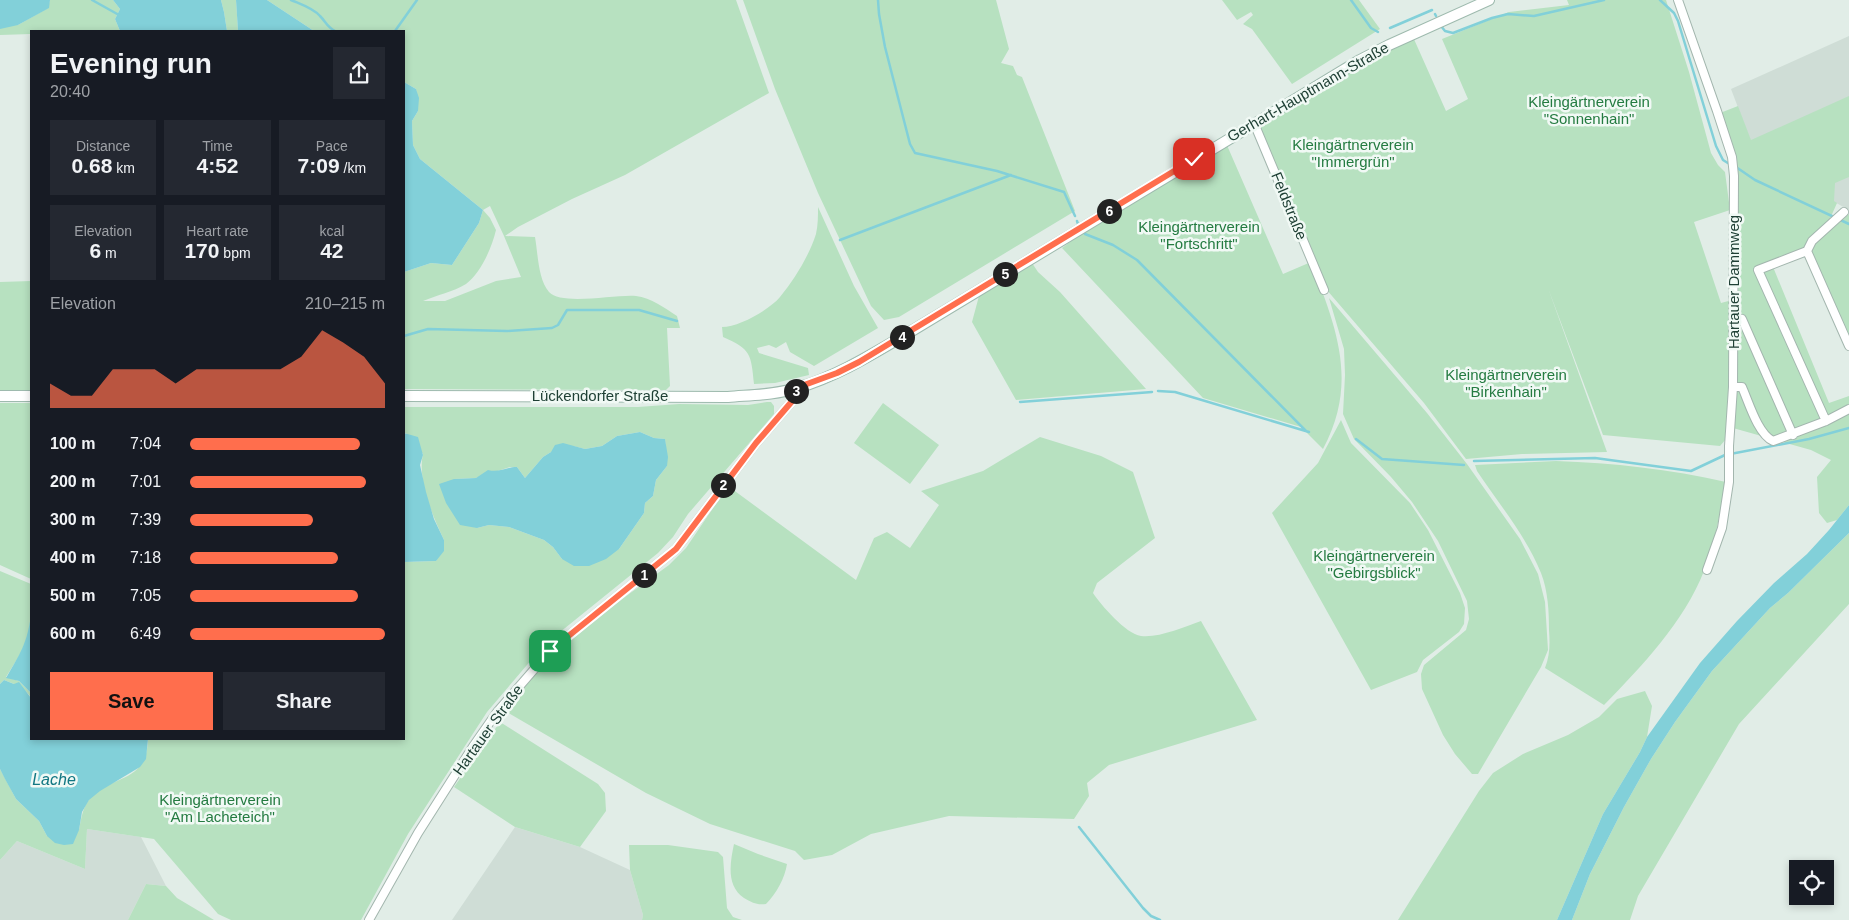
<!DOCTYPE html>
<meta charset="utf-8">
<style>
:root{--surface:#171b24;--page:#242831;--text:#f1f3f6;--muted:#9ea1a6;--accent:#ff6e4d}
body{margin:0;font-family:Arial,sans-serif;background:var(--page);color:var(--text);height:100vh;display:flex;flex-direction:column;font-size:19px;white-space:nowrap}
*{box-sizing:border-box;margin:0}
p{font-size:16px;color:var(--muted)}
.icon{flex:none;width:28px;height:28px;fill:none;stroke:currentColor;stroke-width:2;stroke-linecap:round;stroke-linejoin:round}
.map{position:relative;flex:1;overflow:hidden}
.drawer{position:absolute;left:30px;top:30px;width:375px;height:710px;display:flex;flex-direction:column;background:var(--surface);border-radius:0px;box-shadow:0 2px 8px #0003}
.drawer>*{flex:none}
.controls{position:absolute;left:1789px;top:860px;display:grid;gap:10px}
.controls a{display:grid;place-items:center;width:45px;height:45px;border-radius:0px;background:var(--surface);box-shadow:0 2px 8px #0003;font-size:25px}
.pin{position:absolute;display:grid;place-items:center;width:42px;height:42px;color:#fff;margin:-21px;border-radius:10px;box-shadow:0 2px 8px #0006}
.km{position:absolute;width:25px;height:25px;margin:-12px;border-radius:50%;background:#222;color:#fff;font-size:14px;line-height:25px;text-align:center}
.round{display:grid;place-items:center;flex:none;width:52px;height:52px;border-radius:0px;background:var(--page)}
.headline{display:flex;align-items:center;justify-content:space-between;height:85px;padding:0 20px}
h1{font-size:28px;font-weight:800;line-height:38px}
.stats{display:grid;grid-template-columns:repeat(3,1fr);gap:8px;height:85px;padding:5px 20px}
.stats div{display:grid;align-content:center;border-radius:0px;background:var(--page);text-align:center}
.stats b{font-size:21px;font-weight:800}
.stats small{font-size:14px;font-weight:400}
.stats p{font-size:14px}
.chart{height:140px;padding:10px 20px}
.chart p{display:flex;justify-content:space-between}
.chart svg{width:100%;height:90px;margin-top:5px;fill:var(--accent);opacity:.7}
.primary-button{display:flex;gap:10px;margin-top:auto;padding:10px 20px}
.primary-button a{flex:1;height:58px;border-radius:0px;background:var(--accent);color:#111;font-size:20px;font-weight:800;line-height:58px;text-align:center}
.primary-button a+a{background:var(--page);color:var(--text)}
ul{padding:0 20px;list-style:none;font-size:16px}
li{display:grid;grid-template-columns:80px 60px 1fr;align-items:center;height:38px}
li i{height:12px;border-radius:6px;background:var(--accent)}
.map>svg:first-child{display:block}
.built{fill:#cfddd6}
.green{fill:#b7e1c0;fill-rule:evenodd}
.water{fill:#82d0d9}
.lines{fill:none;stroke-linecap:round;stroke-linejoin:round}
.stream{stroke:#82d0d9;stroke-width:2.5}
.minor-casing{stroke:#a3b6ae;stroke-width:10}
.secondary-casing{stroke:#9ebaae;stroke-width:12}
.minor{stroke:#fff;stroke-width:8}
.secondary{stroke:#fff;stroke-width:10}
.route-casing{stroke:#fff;stroke-width:10}
.route{stroke:#ff6e4d;stroke-width:6}
.labels{text-anchor:middle;stroke-width:5;stroke-linejoin:round;paint-order:stroke}
.street-label{font-size:15px;fill:#1f4035;stroke:#f1f9f5}
.park-label{font-size:15px;fill:#247b41;stroke:#f1f9f5}
.water-label{font-size:16px;font-style:italic;fill:#127783;stroke:#f1f9f5}
</style>
<div class="map">
<svg width="1849" height="920" viewBox="0 0 1849 920">
<rect width="100%" height="100%" fill="#e1ede7"/>
<!-- built -->
<path class="built" d="M1849 36V210L1758 160 1731 89Z
M515 827 580 847 630 870 643 915 642 920H452Z
M87 829 141 837 166 886 146 884 128 920H0V860L17 841 85 869Z"/>
<!-- green -->
<path class="green" d="M0 0 18 25 48 8 50 0H113L120 9 115 19 120 31H31V34L0 35Z
M221 0H236L238 31H227L224 12Z
M267 0H736L769 93 625 175 572 199 518 227 505 236 535 237C538 254 538 279 549 292 561 306 617 294 636 296 651 298 665 308 677 316L680 328H667L670 386 666 390 404 389V272L431 263 452 265 479 223 483 210 420 159 413 145 412 121 418 111 416 89 404 82V31H314ZM490 206 504 236 521 277 496 281 445 301H423C437 295 453 292 466 284 481 273 492 247 496 230L490 218 483 210Z
M743 0H996L1009 49 1001 63 1013 66 1017 75 1022 77 1075 211 899 317 884 320 871 306 818 193 775 89Z
M1222 0H1359L1380 29 1292 84 1252 29 1243 24 1253 15 1251 12 1237 20Z
M1567 0H1666L1689 72 1711 153 1718 165 1725 172 1730 210 1694 222 1721 303 1732 300 1726 439 1720 446 1603 435 1548 288 1607 452 1522 454 1466 459 1424 403 1326 289 1258 123 1360 62 1413 37 1446 111 1468 99 1442 39 1509 12 1569 5Z
M1849 96V177L1835 183 1834 201 1837 203 1829 221 1810 239 1803 249 1771 262 1829 403 1849 396V505L1837 520 1827 523 1819 513 1817 477 1831 460 1811 450 1733 428 1739 275 1737 158 1720 113 1738 106 1751 140Z
M1226 143 1283 274 1311 262C1336 327 1359 382 1323 449L1301 427 1203 398 1062 248 1086 230Z
M818 207 854 286 878 328 814 366 790 352 786 342 776 348 769 345 757 348 759 353 808 368 809 375 775 383 754 384C751 354 751 349 723 337L722 327C739 327 769 310 780 297 794 280 809 256 816 234 818 225 818 216 818 207Z
M1849 214V338L1811 251 1813 246Z
M1032 263 1038 272 1060 292 1146 389 1016 400 972 322 979 296 1011 276 1013 279 1018 272Z
M31 281V391L0 390V282Z
M1329 298 1427 413 1467 464 1520 539 1538 574 1545 602 1548 650 1541 667 1478 774H1472L1455 754 1443 735 1422 689 1421 674 1424 665 1466 630 1469 619 1467 601 1438 541 1412 502 1391 477 1354 439 1343 414 1345 375 1344 349Z
M767 402H771L774 406V414L688 514 673 537 658 553 544 645 487 712 408 834 361 920H231L218 914 212 907 154 839 87 829 85 869 17 841 0 860V769L16 799 39 821 47 836 79 830C81 820 82 810 88 801 107 774 147 786 148 739H404V562L436 561 444 540C433 517 417 480 423 454L406 433H404V407H638L679 404 748 405ZM640 432 654 438 665 439 667 466 656 480 653 496 645 503 644 513 619 549 562 559 553 547 544 540 509 527 489 525 477 528 454 479 476 478 510 467H517L525 478 543 457 551 452 573 446 585 449 602 446 617 436Z
M0 403H31V579L0 565Z
M883 403 939 445 910 484 854 443Z
M1341 420 1351 443 1410 503 1428 530 1460 593 1465 608 1464 624 1459 632 1423 660 1417 672 1371 690 1272 513 1318 463Z
M1040 437 1101 456 1133 472 1155 538 1097 583 1093 593C1101 605 1126 634 1141 636 1159 638 1184 627 1201 621L1257 720 1109 765 1087 783 1089 796 1074 819 949 816 871 834 832 855 804 860 795 851 710 824 646 793 505 711 531 677 566 644 607 610 669 565 686 548 728 486 856 580 874 538 887 532 910 548 939 505 921 491 983 471Z
M1556 461C1613 463 1670 469 1726 482 1720 512 1715 543 1704 571 1684 622 1642 666 1604 705L1545 668C1550 655 1550 644 1549 630 1549 611 1548 591 1541 573 1526 536 1499 504 1477 471L1475 465Z
M1849 533V604L1739 724 1638 896 1630 920H1572L1590 874 1624 807 1651 759 1675 722 1712 671 1770 608 1788 593Z
M0 571 31 584C31 605 33 627 24 647 19 657 12 667 6 677L19 681 30 692 31 691V698C26 688 14 684 4 680L0 684Z
M1645 691 1652 706 1647 737 1640 752 1603 814 1557 920H1398L1479 791 1493 773 1523 754 1568 735 1599 717 1617 699Z
M500 722 598 784 605 793 606 811 580 847 515 827 454 787Z
M734 844 758 854 787 864C785 878 776 894 766 904 756 905 753 903 744 898 726 886 730 863 734 844Z
M629 845H668L718 852 723 857 727 908 733 917 742 920H642L643 915 630 870Z
M146 884 166 886 177 898 214 920H128Z"/>
<!-- water -->
<path class="water" d="M0 0H50L49 8 18 25 0 29Z
M113 0H221L224 12 227 31H120L115 19 120 9Z
M236 0H267L314 31H238Z
M404 82 416 89 419 98 418 111 412 121 413 145 420 159 483 210 479 223 452 265 431 263 404 272Z
M640 432 654 438 665 439 668 457 667 466 656 480 653 496 645 503 644 513 619 549 606 559 589 566H574L562 559 553 547 544 540 509 527 489 525 477 528 460 525 446 503 439 484 454 479 476 478 488 470C499 473 506 467 517 467L525 478 543 457 551 452 555 445 563 443 585 449 602 446 617 436Z
M404 433 418 437 423 455 420 465 426 492 434 519 444 540V551L436 561 404 562Z
M1849 505V533L1788 593 1770 608 1712 671 1675 722 1651 759 1624 807 1590 874 1572 920H1557L1603 814 1640 752 1647 737 1700 663 1737 621 1774 583 1807 554 1829 530Z
M31 615V691L30 692 19 681 6 678C20 654 27 644 31 615Z
M4 680 14 684 19 682 31 698V739H148L146 759 140 767 100 791 89 800 82 812 79 830 73 844 64 845 55 843 47 836 39 821 16 799 5 779 0 769V684Z"/>
<g class="lines">
<!-- stream -->
<path class="stream" d="M92 0 119 15
M291 0C300 4 313 8 320 16 326 22 327 27 335 31
M878 0 879 14 885 47 910 144 915 153 997 171 1064 192 1075 216
M1351 0 1371 28 1378 32
M1660 0 1674 13 1678 21 1716 146 1723 160 1731 165
M1435 14 1436 16
M1441 26 1445 31 1453 33 1492 18 1508 14 1534 16 1604 0
M1390 28 1432 10
M395 31 417 0
M1736 167 1755 180 1849 224
M1077 221 1078 224
M1085 234 1113 245 1137 260 1306 431
M840 240 1011 175
M404 336 428 329 507 331 552 328 558 325 567 310H639L677 321
M1158 391 1175 392 1309 432
M1020 402 1152 392
M1356 439 1382 459 1464 465
M1474 461 1595 458 1691 471 1725 455 1809 439 1849 428
M1079 827 1143 908 1151 916 1160 920"/>
<defs>
<path id="minor" d="M1678 0 1717 111 1732 157 1734 176 1733 387 1729 446V482L1722 528 1707 570
M1254 123 1324 290
M1844 212 1812 241 1807 251 1849 346
M1807 251 1758 270 1826 421
M1742 319 1793 435
M1733 387H1742C1749 403 1758 434 1773 441L1826 421 1849 409
M369 920 418 833 474 745 497 712 550 651 676 549 756 443 794 399 796 388"/>
<path id="secondary" d="M0 396H31
M404 396 728 397C751 395 775 395 797 388 838 376 874 353 910 332L1360 60 1389 45 1489 0"/>
</defs>
<!-- minor casing -->
<use href="#minor" class="minor-casing"/>
<!-- secondary casing -->
<use href="#secondary" class="secondary-casing"/>
<!-- minor -->
<use href="#minor" class="minor"/>
<!-- secondary -->
<use href="#secondary" class="secondary"/>
</g>
<g class="lines">
<defs>
<path id="route" d="M550 651 676 549 756 443 794 399 796 388 837 373 859 362 1194 159"/>
</defs>
<!-- route casing -->
<use href="#route" class="route-casing"/>
<!-- route -->
<use href="#route" class="route"/>
</g>
<g class="labels">
<!-- street labels -->
<g class="street-label">
<text transform="translate(1308 92) rotate(-30)" y="5">Gerhart-Hauptmann-Straße</text>
<text transform="translate(1289 206) rotate(68)" y="5">Feldstraße</text>
<text transform="translate(1734 282) rotate(-90)" y="5">Hartauer Dammweg</text>
<text x="600" y="401">Lückendorfer Straße</text>
<text transform="translate(488 730) rotate(-54)" y="5">Hartauer Straße</text>
</g>
<!-- park labels -->
<g class="park-label">
<text x="1589" y="107">Kleingärtnerverein<tspan x="1589" dy="17">"Sonnenhain"</tspan></text>
<text x="1353" y="150">Kleingärtnerverein<tspan x="1353" dy="17">"Immergrün"</tspan></text>
<text x="1199" y="232">Kleingärtnerverein<tspan x="1199" dy="17">"Fortschritt"</tspan></text>
<text x="1506" y="380">Kleingärtnerverein<tspan x="1506" dy="17">"Birkenhain"</tspan></text>
<text x="1374" y="561">Kleingärtnerverein<tspan x="1374" dy="17">"Gebirgsblick"</tspan></text>
<text x="220" y="805">Kleingärtnerverein<tspan x="220" dy="17">"Am Lacheteich"</tspan></text>
</g>
<!-- water labels -->
<g class="water-label">
<text x="54" y="785">Lache</text>
</g>
</g>
</svg>
<div class="controls">
<a><svg class="icon" aria-label="locate" viewBox="0 0 24 24"><circle cx="12" cy="12" r="6"/><path d="M12 2v4M12 18v4M2 12h4M18 12h4"/></svg></a>
</div>
<div class="pin" style="left:550px;top:651px;background:#1e9e55"><svg class="icon" aria-label="arrive" viewBox="0 0 24 24"><path d="M6 21V4h12l-3 4 3 4H6"/></svg></div>
<div class="pin" style="left:1194px;top:159px;background:#d93025"><svg class="icon" aria-label="check" viewBox="0 0 24 24"><path d="M5 12l5 5 9-10"/></svg></div>
<b class="km" style="left:644px;top:575px">1</b>
<b class="km" style="left:723px;top:485px">2</b>
<b class="km" style="left:796px;top:391px">3</b>
<b class="km" style="left:902px;top:337px">4</b>
<b class="km" style="left:1005px;top:274px">5</b>
<b class="km" style="left:1109px;top:211px">6</b>
<section class="drawer">
<div class="headline"><div><h1>Evening run</h1><p>20:40</p></div><a class="round"><svg class="icon" aria-label="share" viewBox="0 0 24 24"><path d="M12 15V3M7 8l5-5 5 5M5 13v7h14v-7"/></svg></a></div>
<div class="stats">
<div><p>Distance</p><b>0.68<small> km</small></b></div>
<div><p>Time</p><b>4:52</b></div>
<div><p>Pace</p><b>7:09<small> /km</small></b></div>
</div>
<div class="stats">
<div><p>Elevation</p><b>6<small> m</small></b></div>
<div><p>Heart rate</p><b>170<small> bpm</small></b></div>
<div><p>kcal</p><b>42</b></div>
</div>
<div class="chart"><p><span>Elevation</span>210–215 m</p>
<svg viewBox="0 0 160 44" preserveAspectRatio="none"><path d="M0 44V32L10 38L20 38L30 25L40 25L50 25L60 32L70 25L80 25L90 25L100 25L110 25L120 19L130 6L140 12L150 19L160 32V44z"/></svg>
</div>
<ul>
<li><b>100 m</b>7:04<i style="width:87%"></i></li>
<li><b>200 m</b>7:01<i style="width:90%"></i></li>
<li><b>300 m</b>7:39<i style="width:63%"></i></li>
<li><b>400 m</b>7:18<i style="width:76%"></i></li>
<li><b>500 m</b>7:05<i style="width:86%"></i></li>
<li><b>600 m</b>6:49<i style="width:100%"></i></li>
</ul>
<div class="primary-button"><a>Save</a><a>Share</a></div>
</section>
</div>
